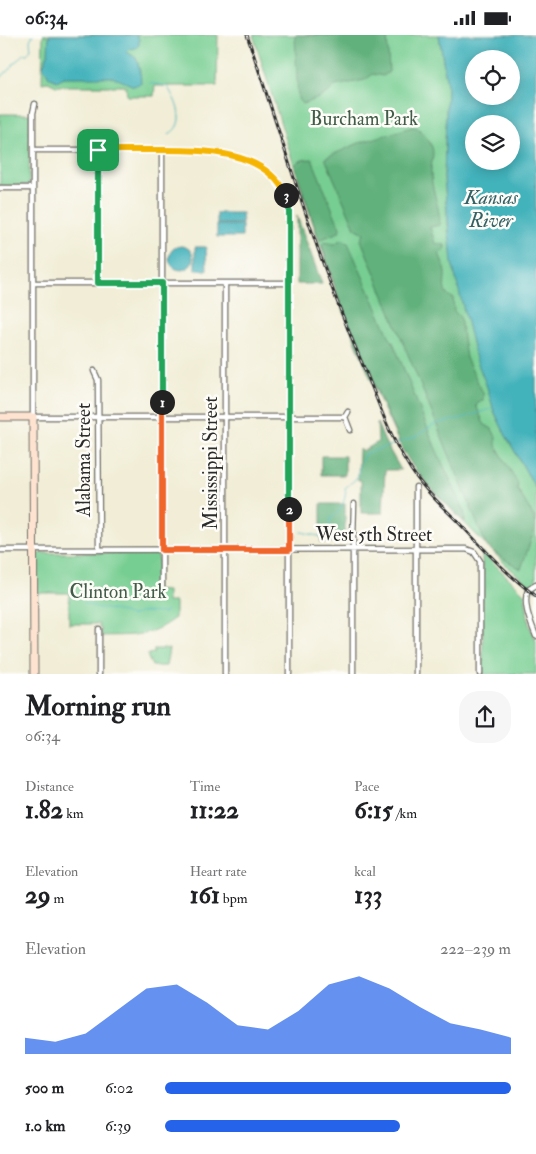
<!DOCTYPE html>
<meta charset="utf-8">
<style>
:root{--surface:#fff;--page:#f6f6f6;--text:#202124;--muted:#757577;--accent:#2563eb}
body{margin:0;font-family:"IM FELL Double Pica",serif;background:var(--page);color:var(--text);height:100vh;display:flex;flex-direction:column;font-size:19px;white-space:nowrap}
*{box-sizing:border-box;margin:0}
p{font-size:16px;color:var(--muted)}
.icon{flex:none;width:28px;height:28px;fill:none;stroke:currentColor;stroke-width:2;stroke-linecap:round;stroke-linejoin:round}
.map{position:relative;height:639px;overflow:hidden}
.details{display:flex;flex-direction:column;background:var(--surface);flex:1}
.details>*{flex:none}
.buttons{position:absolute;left:465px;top:15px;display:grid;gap:10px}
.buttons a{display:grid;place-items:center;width:55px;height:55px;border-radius:50%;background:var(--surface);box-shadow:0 2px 12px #0003;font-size:25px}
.pin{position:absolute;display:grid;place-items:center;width:42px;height:42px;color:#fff;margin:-21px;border-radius:10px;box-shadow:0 2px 8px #0006}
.km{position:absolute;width:25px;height:25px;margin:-12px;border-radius:50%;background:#222;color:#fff;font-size:14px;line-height:25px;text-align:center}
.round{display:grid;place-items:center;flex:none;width:52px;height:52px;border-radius:20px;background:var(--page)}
.head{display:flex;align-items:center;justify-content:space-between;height:85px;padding:0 25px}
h1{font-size:28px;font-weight:800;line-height:38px}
.metrics{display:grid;grid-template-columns:repeat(3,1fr);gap:8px;height:85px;padding:5px 25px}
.metrics div{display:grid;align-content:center}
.metrics b{font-size:25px;font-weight:800}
.metrics small{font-size:14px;font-weight:400}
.metrics p{font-size:14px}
.chart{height:140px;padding:10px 25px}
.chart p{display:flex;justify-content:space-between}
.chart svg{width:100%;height:90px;margin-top:5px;fill:var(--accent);opacity:.7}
ul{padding:0 25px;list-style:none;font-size:16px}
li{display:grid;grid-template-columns:80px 60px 1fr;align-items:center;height:38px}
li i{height:12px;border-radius:6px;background:var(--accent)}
.status{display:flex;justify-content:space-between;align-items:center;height:35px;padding:0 25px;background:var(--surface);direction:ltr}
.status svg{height:14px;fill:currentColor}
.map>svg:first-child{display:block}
.green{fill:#77ce92;stroke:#517c5e}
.forest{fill:#61b17c;stroke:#466e54}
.water{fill:#42b2bb;stroke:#366e73;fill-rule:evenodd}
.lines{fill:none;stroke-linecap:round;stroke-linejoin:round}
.stream{stroke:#42b2bb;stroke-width:1}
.street-casing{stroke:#706f67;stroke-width:7}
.secondary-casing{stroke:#706f67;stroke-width:9}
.street{stroke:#fff;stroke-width:4.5}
.secondary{stroke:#fee3d1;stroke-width:7}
.rail-casing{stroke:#2b2b2b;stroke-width:3}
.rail{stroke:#fdfcf7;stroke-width:1;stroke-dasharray:4;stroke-linecap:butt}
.split-1-casing{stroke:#fff;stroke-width:10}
.split-2-casing{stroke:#fff;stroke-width:10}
.split-3-casing{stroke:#fff;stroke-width:10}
.split-4-casing{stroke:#fff;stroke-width:10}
.split-1{stroke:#22a559;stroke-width:6}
.split-2{stroke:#f0652b;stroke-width:6}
.split-3{stroke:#22a559;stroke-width:6}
.split-4{stroke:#f5b400;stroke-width:6}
.labels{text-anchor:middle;stroke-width:5;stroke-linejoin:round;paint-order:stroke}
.park-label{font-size:19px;fill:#425c4a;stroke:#fdfcf7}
.street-label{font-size:19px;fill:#2b2b2b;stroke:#fdfcf7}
.water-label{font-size:20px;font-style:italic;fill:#346165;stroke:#fdfcf7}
</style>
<div class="status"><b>06:34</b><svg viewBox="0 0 49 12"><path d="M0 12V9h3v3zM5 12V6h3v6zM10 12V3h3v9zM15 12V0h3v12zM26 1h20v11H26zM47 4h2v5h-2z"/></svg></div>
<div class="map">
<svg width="536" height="639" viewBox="0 0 536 639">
<rect width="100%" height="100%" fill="#fdfcf7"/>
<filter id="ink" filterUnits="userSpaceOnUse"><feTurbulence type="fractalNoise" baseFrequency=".02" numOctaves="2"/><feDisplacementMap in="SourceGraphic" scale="10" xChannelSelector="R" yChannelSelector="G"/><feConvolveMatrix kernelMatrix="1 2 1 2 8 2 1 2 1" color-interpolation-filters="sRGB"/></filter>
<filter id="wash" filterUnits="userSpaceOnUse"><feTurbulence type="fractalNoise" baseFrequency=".0096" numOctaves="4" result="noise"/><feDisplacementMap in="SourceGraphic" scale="20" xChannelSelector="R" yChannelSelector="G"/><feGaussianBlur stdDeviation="1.12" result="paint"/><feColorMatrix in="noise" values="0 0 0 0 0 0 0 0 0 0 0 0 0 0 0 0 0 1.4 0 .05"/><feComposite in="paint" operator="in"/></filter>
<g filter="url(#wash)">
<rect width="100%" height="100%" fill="#f1edd6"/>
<!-- green -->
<path class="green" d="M43 0H218L217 51H155L154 61H127L126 51H56L48 47 42 48Z
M253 0H439L447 50 444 143 449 200 494 376 505 399 536 454V556L506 530 436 459 414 433 402 414C339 282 297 140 253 0Z
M0 79H30L29 150 0 151Z
M482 517 525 559 529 589 536 606V639H483Z
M40 518H158L159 532 156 535V555L167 556V567H175V583C148 603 133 600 101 601V593H99V589H69V558H36V521Z
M154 614H169L166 631H152L148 623V619L154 618Z"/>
<!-- forest -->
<path class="forest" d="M295 0H387L389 37 383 41 373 39 365 45 335 51 330 56 319 63 302 69 298 64Z
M412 92 418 93C423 99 429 104 432 112 435 121 430 130 431 139 432 157 440 172 440 190L430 192 435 208 445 210V216L439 218C441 224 444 231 445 238 446 248 440 258 453 263L454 276 460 282 466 323 483 358V365L476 370 484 389 492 394 496 402V410L518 449 517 453 535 484V493L521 534 504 524 487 512 361 205 364 198 355 193 325 123 359 108Z
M312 124 340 193 339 197 319 205 294 130 302 125Z
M297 181 322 249H297Z
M342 204 348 208 390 303 393 307 435 412 464 475 465 487 430 452 414 433 402 414 338 263 322 210 324 207 335 209Z
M377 388 385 407 401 435H385L383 478H361V445H358L359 414 363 416 378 407Z
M321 421H345V440H321Z
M321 469H345V507H321Z"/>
<!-- water -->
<path class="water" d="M49 0H136L139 4V10L136 13 129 14 127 17 136 23C139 30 141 40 141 48L134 51 113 42H64L57 46 49 42 43 31 48 19Z
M439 0H536V454L505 399 494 376 487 352 476 324 452 228 444 143 447 50ZM474 24H511V61H474ZM474 89H511V126H474Z
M217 178H242V189H217Z
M217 190H242V202H217Z
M169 223a12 12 0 1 1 24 0a12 12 0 1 1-24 0Z
M195 212H206L207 235H195Z"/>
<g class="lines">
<!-- stream -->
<path class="stream" d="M0 44 23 19H27L31 15 30 5 33 0
M150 48 167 51C176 65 188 89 169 99
M301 497C311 498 321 505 330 498V487L331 483C340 479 348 461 345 453L358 442 359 431 365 419 415 402 435 389 463 383 493 373
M84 568 95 572 118 576 131 581 143 577 165 578 166 576"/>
</g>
</g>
<g filter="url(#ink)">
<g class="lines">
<defs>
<path id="street" d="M35 69 33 78V382H345
M33 115C66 115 99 115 132 115 180 115 279 107 289 172V639
M98 115V248
M0 153H33
M33 248H289
M225 248V639
M94 336 98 345 99 515
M348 377 345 382 350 395
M416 452V639
M0 515 466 514 474 517 480 526V639
M536 550 528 555C522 569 531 588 536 601
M162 555V115
M99 639V594
M353 639V504L354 469"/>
<path id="secondary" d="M0 382H33L34 639"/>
</defs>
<!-- street casing -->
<use href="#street" class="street-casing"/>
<!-- secondary casing -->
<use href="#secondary" class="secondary-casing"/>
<!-- street -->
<use href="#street" class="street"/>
<!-- secondary -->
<use href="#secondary" class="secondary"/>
<defs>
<path id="rail" d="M247 0C285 112 318 227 365 335 378 366 389 400 407 428 420 451 441 470 459 488 484 514 507 540 536 561"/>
</defs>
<!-- rail casing -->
<use href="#rail" class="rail-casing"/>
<!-- rail -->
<use href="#rail" class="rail"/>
</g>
</g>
<g class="lines" filter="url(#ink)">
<defs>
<path id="split-1" d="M98 115V248H162V367"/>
<path id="split-2" d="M162 367V515H289V474"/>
<path id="split-3" d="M286 160 289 172V474"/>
<path id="split-4" d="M98 115C119 115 139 115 160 115 201 115 265 114 286 160"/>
</defs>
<!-- split-1 casing -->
<use href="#split-1" class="split-1-casing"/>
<!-- split-2 casing -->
<use href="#split-2" class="split-2-casing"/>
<!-- split-3 casing -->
<use href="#split-3" class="split-3-casing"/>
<!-- split-4 casing -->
<use href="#split-4" class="split-4-casing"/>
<!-- split-1 -->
<use href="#split-1" class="split-1"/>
<!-- split-2 -->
<use href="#split-2" class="split-2"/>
<!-- split-3 -->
<use href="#split-3" class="split-3"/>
<!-- split-4 -->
<use href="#split-4" class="split-4"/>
</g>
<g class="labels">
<!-- park labels -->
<g class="park-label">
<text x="364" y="90">Burcham Park</text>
<text x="118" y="563">Clinton Park</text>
</g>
<!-- street labels -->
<g class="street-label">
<text transform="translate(83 425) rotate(-90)" y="7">Alabama Street</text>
<text transform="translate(210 428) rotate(-90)" y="7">Mississippi Street</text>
<text x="374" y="506">West 5th Street</text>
</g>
<!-- water labels -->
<g class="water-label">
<text x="491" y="169">Kansas<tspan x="491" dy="23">River</tspan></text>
</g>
</g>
</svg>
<div class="buttons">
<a><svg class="icon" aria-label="locate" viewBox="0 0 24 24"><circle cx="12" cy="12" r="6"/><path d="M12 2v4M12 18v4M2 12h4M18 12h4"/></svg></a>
<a><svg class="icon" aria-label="layers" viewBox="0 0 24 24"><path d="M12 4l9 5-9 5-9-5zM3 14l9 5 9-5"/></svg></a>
</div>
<div class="pin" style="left:98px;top:115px;background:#1e9e55"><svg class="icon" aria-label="arrive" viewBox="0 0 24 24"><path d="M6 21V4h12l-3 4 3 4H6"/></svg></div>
<b class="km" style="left:162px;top:367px">1</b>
<b class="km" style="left:289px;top:474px">2</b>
<b class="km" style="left:286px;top:160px">3</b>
</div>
<section class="details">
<div class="head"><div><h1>Morning run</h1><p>06:34</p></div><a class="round"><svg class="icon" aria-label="share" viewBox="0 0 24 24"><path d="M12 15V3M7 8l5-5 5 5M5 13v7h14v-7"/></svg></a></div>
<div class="metrics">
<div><p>Distance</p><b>1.82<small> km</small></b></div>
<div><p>Time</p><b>11:22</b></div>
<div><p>Pace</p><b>6:15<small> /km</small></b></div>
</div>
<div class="metrics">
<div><p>Elevation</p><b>29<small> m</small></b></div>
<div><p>Heart rate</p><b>161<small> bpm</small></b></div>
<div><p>kcal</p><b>133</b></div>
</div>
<div class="chart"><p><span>Elevation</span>222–239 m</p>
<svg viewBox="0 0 160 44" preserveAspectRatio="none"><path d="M0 44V36L10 38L20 34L30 23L40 12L50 10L60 19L70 30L80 32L90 23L100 10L110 6L120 12L130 21L140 29L150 32L160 36V44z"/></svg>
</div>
<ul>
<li><b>500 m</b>6:02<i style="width:100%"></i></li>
<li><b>1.0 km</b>6:39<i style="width:68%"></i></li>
</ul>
</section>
